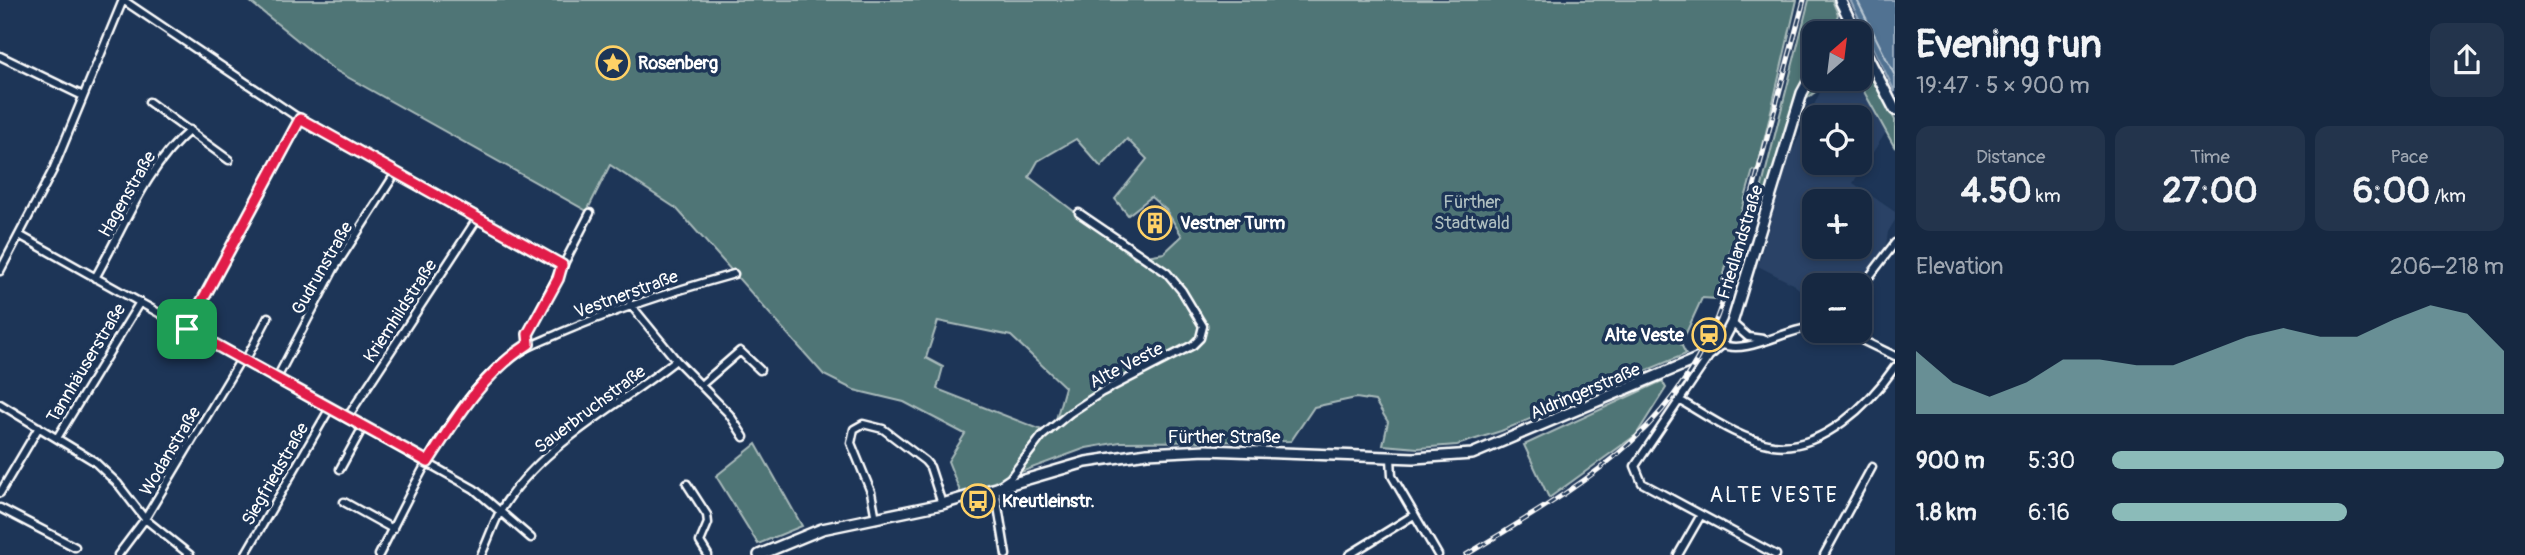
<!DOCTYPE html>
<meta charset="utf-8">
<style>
:root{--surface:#162841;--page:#23344c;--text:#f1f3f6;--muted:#9ea6b1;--line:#35445a;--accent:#8bbbb9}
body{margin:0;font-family:Pangolin,sans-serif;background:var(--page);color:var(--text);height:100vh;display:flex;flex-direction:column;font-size:26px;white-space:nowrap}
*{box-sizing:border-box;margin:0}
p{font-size:23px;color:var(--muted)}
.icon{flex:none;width:38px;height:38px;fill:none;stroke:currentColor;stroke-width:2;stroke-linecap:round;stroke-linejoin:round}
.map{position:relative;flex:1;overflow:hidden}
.details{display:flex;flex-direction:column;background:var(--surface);width:630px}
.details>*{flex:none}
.needle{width:46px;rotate:28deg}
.buttons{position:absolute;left:1802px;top:21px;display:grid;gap:14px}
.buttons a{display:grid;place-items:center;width:70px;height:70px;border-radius:14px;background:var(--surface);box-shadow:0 4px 10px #0003,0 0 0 2px var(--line);font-size:35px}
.pin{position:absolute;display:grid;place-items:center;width:60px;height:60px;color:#fff;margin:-30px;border-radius:14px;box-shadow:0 4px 10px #0006}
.round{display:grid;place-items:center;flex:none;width:74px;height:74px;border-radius:14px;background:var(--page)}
.summary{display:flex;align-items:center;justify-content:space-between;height:119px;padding:0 21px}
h1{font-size:38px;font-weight:700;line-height:52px}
.metrics{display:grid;grid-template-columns:repeat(3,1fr);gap:10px;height:119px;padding:7px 21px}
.metrics div{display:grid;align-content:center;border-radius:14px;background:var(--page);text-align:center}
.metrics b{font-size:35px;font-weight:700}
.metrics small{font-size:19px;font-weight:400}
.metrics p{font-size:19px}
.chart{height:196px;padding:14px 21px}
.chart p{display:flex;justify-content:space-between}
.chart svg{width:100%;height:126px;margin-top:7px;fill:var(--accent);opacity:.7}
ul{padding:0 21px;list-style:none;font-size:23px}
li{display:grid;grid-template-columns:112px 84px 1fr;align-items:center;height:52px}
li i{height:18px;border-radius:9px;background:var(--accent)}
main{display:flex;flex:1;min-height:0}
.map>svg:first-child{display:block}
.built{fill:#2b4366;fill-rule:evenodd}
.green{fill:#507476;stroke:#a8baba;stroke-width:2;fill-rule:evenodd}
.water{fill:#517292;stroke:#97aabe;stroke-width:2}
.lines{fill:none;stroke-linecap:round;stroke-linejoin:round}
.shore{stroke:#b9c7d3;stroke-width:2}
.minor-casing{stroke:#fff;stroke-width:11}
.secondary-casing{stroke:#fff;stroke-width:14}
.minor{stroke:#1d3557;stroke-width:6}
.secondary{stroke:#1d3557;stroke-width:9}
.rail-casing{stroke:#fff;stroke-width:5}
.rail{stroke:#1d3557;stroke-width:2.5;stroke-dasharray:8;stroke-linecap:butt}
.route-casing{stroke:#fff;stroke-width:14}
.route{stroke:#e11d48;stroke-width:9}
.labels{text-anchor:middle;stroke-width:7;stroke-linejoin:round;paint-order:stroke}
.poi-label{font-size:18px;font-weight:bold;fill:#fff;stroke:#1d3557;text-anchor:start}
.street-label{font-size:18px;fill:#fff;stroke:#1d3557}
.park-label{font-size:18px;fill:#b0c0c1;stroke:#1d3557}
.quarter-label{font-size:21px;letter-spacing:2px;fill:#fff;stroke:#1d3557}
</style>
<main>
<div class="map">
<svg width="1895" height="555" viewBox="0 0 1895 555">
<rect width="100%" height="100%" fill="#1d3557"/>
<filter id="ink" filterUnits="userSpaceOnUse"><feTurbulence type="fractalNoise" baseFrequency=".0143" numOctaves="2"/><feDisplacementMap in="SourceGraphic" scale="14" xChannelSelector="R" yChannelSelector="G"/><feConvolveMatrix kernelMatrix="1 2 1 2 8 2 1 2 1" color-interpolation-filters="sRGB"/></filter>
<g filter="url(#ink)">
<!-- built -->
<path class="built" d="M1832 79H1857L1886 132 1853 183 1895 212V220L1888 232 1885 251 1874 267 1856 285H1815V302L1793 284 1758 266 1789 158 1822 88ZM1815 117H1860V163H1815ZM1815 201H1860V247H1815Z"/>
<!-- green -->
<path class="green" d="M248 0H1797L1757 171 1753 170 1717 299 1702 298 1681 344 1686 354 1501 431 1457 445 1418 448 1383 445 1388 422 1375 401 1356 398 1314 407 1291 441 1120 442 1086 448 961 494 948 461 965 434 904 402 854 390 824 375 677 209 610 165 587 211 333 69ZM1076 139 1101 167 1127 139 1147 159 1115 199 1128 215 1151 197 1166 210 1182 236 1164 253 1135 258 1029 177 1038 161ZM938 321 1011 336 1065 387 1052 434 937 389 943 367 926 358Z
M1809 0H1832L1838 14 1835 26 1838 33H1815V79H1832L1792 110 1765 196 1760 194Z
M1860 58 1895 120V148L1857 79H1860Z
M1662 381 1666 388 1636 435 1549 498 1524 445Z
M756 444 802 526 758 544 716 476Z"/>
<!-- water -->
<path class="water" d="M1850 0H1895V92Z"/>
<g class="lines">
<!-- shore -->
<path class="shore" d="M1857 0 1895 76"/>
<defs>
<path id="minor" d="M123 0 300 119 562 265
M0 56 83 96
M149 102 229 160
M21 236 474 489 531 538
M0 271 53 170 123 0
M95 278C124 228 145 168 190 130
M1860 289 1895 243
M630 304 676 360 729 414 744 437
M1732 323 1748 337 1763 339
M187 329 300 119
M1843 331 1895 356
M529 344 528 334 590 213
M1721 344C1746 356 1787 328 1815 327
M1710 355 1635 466 1642 483 1776 555
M245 361 268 317
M277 378 334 269 395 174
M701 385 740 351 760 370
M1681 401C1710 418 1739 439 1773 445 1821 452 1870 403 1895 367
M0 404 94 461 118 484 145 519 190 555
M347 418 477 219
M57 438 140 302
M1391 458 1392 476 1438 555
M340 469 363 427
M687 484 707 515 708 523 700 542 708 555
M0 493 39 427
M344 502 393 529
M0 508 75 547
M876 519 871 492 851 443 854 429 863 424 883 429 925 461 930 467 942 504
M118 555 145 519 241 359
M245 555 330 408
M379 555C412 491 444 416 498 367 516 350 536 344 558 334 616 309 673 291 734 274
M481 555C488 541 493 524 501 510 540 445 619 406 676 360
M1006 555 995 488 1010 478 1042 436 1070 413 1102 392 1193 345 1200 338 1203 326 1182 291 1167 273 1079 213
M1349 555 1414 515
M1678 555 1701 515
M1824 555 1872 467"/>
<path id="secondary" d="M1840 0 1856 33
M1860 42 1895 110
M759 555 822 529 942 504 1086 462 1147 453 1206 450 1414 458 1472 454 1711 353 1721 344 1732 323 1802 93 1815 69"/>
</defs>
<!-- minor casing -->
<use href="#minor" class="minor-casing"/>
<!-- secondary casing -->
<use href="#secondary" class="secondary-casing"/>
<!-- minor -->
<use href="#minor" class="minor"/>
<!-- secondary -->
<use href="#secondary" class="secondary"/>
<defs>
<path id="rail" d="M1466 555C1582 484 1680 433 1725 295L1804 0"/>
</defs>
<!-- rail casing -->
<use href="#rail" class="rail-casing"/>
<!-- rail -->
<use href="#rail" class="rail"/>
</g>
</g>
<g class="lines" filter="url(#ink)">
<defs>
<path id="route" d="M300 119 562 265 558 279 528 334 529 344C483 373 457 417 428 462L187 329Z"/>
</defs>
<!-- route casing -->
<use href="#route" class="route-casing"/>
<!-- route -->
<use href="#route" class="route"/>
</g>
<!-- icons -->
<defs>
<symbol id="sight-ring" viewBox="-11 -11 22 22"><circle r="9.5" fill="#1d3557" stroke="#ffd166" stroke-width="1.5"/><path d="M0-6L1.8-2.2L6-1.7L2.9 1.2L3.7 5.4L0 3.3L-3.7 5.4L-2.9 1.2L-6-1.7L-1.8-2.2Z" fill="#ffd166"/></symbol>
<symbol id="building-ring" viewBox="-11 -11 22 22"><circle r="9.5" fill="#1d3557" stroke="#ffd166" stroke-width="1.5"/><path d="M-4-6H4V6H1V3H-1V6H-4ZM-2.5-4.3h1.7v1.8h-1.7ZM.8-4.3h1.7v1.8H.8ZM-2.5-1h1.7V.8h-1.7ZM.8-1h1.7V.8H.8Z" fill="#ffd166"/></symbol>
<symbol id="station-ring" viewBox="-11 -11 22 22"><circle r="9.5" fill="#1d3557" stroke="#ffd166" stroke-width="1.5"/><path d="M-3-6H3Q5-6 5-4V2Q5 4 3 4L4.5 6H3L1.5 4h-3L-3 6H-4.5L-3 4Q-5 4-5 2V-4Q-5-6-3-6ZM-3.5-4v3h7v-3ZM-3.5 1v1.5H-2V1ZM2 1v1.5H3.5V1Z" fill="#ffd166"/></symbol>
<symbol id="bus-ring" viewBox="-11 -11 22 22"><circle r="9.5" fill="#1d3557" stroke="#ffd166" stroke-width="1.5"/><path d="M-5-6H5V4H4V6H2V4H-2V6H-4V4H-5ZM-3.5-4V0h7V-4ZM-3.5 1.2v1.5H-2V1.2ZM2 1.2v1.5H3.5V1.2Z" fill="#ffd166"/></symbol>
</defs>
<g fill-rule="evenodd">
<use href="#sight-ring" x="594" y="44" width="38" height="38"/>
<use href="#building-ring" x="1136" y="204" width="38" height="38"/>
<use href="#station-ring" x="1690" y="316" width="38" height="38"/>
<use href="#bus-ring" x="959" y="482" width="38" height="38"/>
</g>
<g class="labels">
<!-- poi labels -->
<g class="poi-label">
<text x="638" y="69">Rosenberg</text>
<text x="1180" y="229">Vestner Turm</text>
<text x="1684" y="341" text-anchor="end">Alte Veste</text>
<text x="1002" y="507">Kreutleinstr.</text>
</g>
<!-- street labels -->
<g class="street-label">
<text transform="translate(127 194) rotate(-60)" y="6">Hagenstraße</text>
<text transform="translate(1740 242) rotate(-73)" y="6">Friedlandstraße</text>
<text transform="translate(322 268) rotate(-60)" y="6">Gudrunstraße</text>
<text transform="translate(626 294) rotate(-20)" y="6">Vestnerstraße</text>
<text transform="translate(400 311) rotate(-57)" y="6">Kriemhildstraße</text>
<text transform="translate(86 363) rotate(-59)" y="6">Tannhäuserstraße</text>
<text transform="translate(1126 365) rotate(-27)" y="6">Alte Veste</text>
<text transform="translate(1585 391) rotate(-23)" y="6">Aldringerstraße</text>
<text transform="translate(590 409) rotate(-37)" y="6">Sauerbruchstraße</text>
<text x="1224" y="443">Fürther Straße</text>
<text transform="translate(170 451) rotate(-59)" y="6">Wodanstraße</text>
<text transform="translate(275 474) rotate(-60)" y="6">Siegfriedstraße</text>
</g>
<!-- park labels -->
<g class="park-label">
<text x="1472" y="208">Fürther<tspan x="1472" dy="21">Stadtwald</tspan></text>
</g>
<!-- quarter labels -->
<g class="quarter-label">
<text x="1774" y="502">ALTE VESTE</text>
</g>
</g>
</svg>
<div class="buttons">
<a><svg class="needle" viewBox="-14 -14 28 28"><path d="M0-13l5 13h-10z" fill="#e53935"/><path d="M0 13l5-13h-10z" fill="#9ea6b1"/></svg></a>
<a><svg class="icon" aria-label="locate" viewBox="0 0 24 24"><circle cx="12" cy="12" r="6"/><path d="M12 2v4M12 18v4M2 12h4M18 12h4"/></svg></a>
<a>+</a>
<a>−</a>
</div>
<div class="pin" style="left:187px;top:329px;background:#1e9e55"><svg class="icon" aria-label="arrive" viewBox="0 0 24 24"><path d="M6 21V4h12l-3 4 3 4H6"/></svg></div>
</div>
<section class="details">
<div class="summary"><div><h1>Evening run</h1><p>19:47 · 5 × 900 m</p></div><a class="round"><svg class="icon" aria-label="share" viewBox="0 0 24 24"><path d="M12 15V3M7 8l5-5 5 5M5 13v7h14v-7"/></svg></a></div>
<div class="metrics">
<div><p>Distance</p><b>4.50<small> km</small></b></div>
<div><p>Time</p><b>27:00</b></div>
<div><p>Pace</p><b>6:00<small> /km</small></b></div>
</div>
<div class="chart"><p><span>Elevation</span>206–218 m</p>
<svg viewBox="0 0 160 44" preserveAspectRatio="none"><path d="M0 44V22L10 33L20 38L30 33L40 25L50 25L60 27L70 27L80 22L90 17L100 14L110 17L120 17L130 11L140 6L150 9L160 22V44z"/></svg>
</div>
<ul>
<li><b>900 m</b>5:30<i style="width:100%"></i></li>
<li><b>1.8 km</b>6:16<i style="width:60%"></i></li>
</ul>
</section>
</main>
